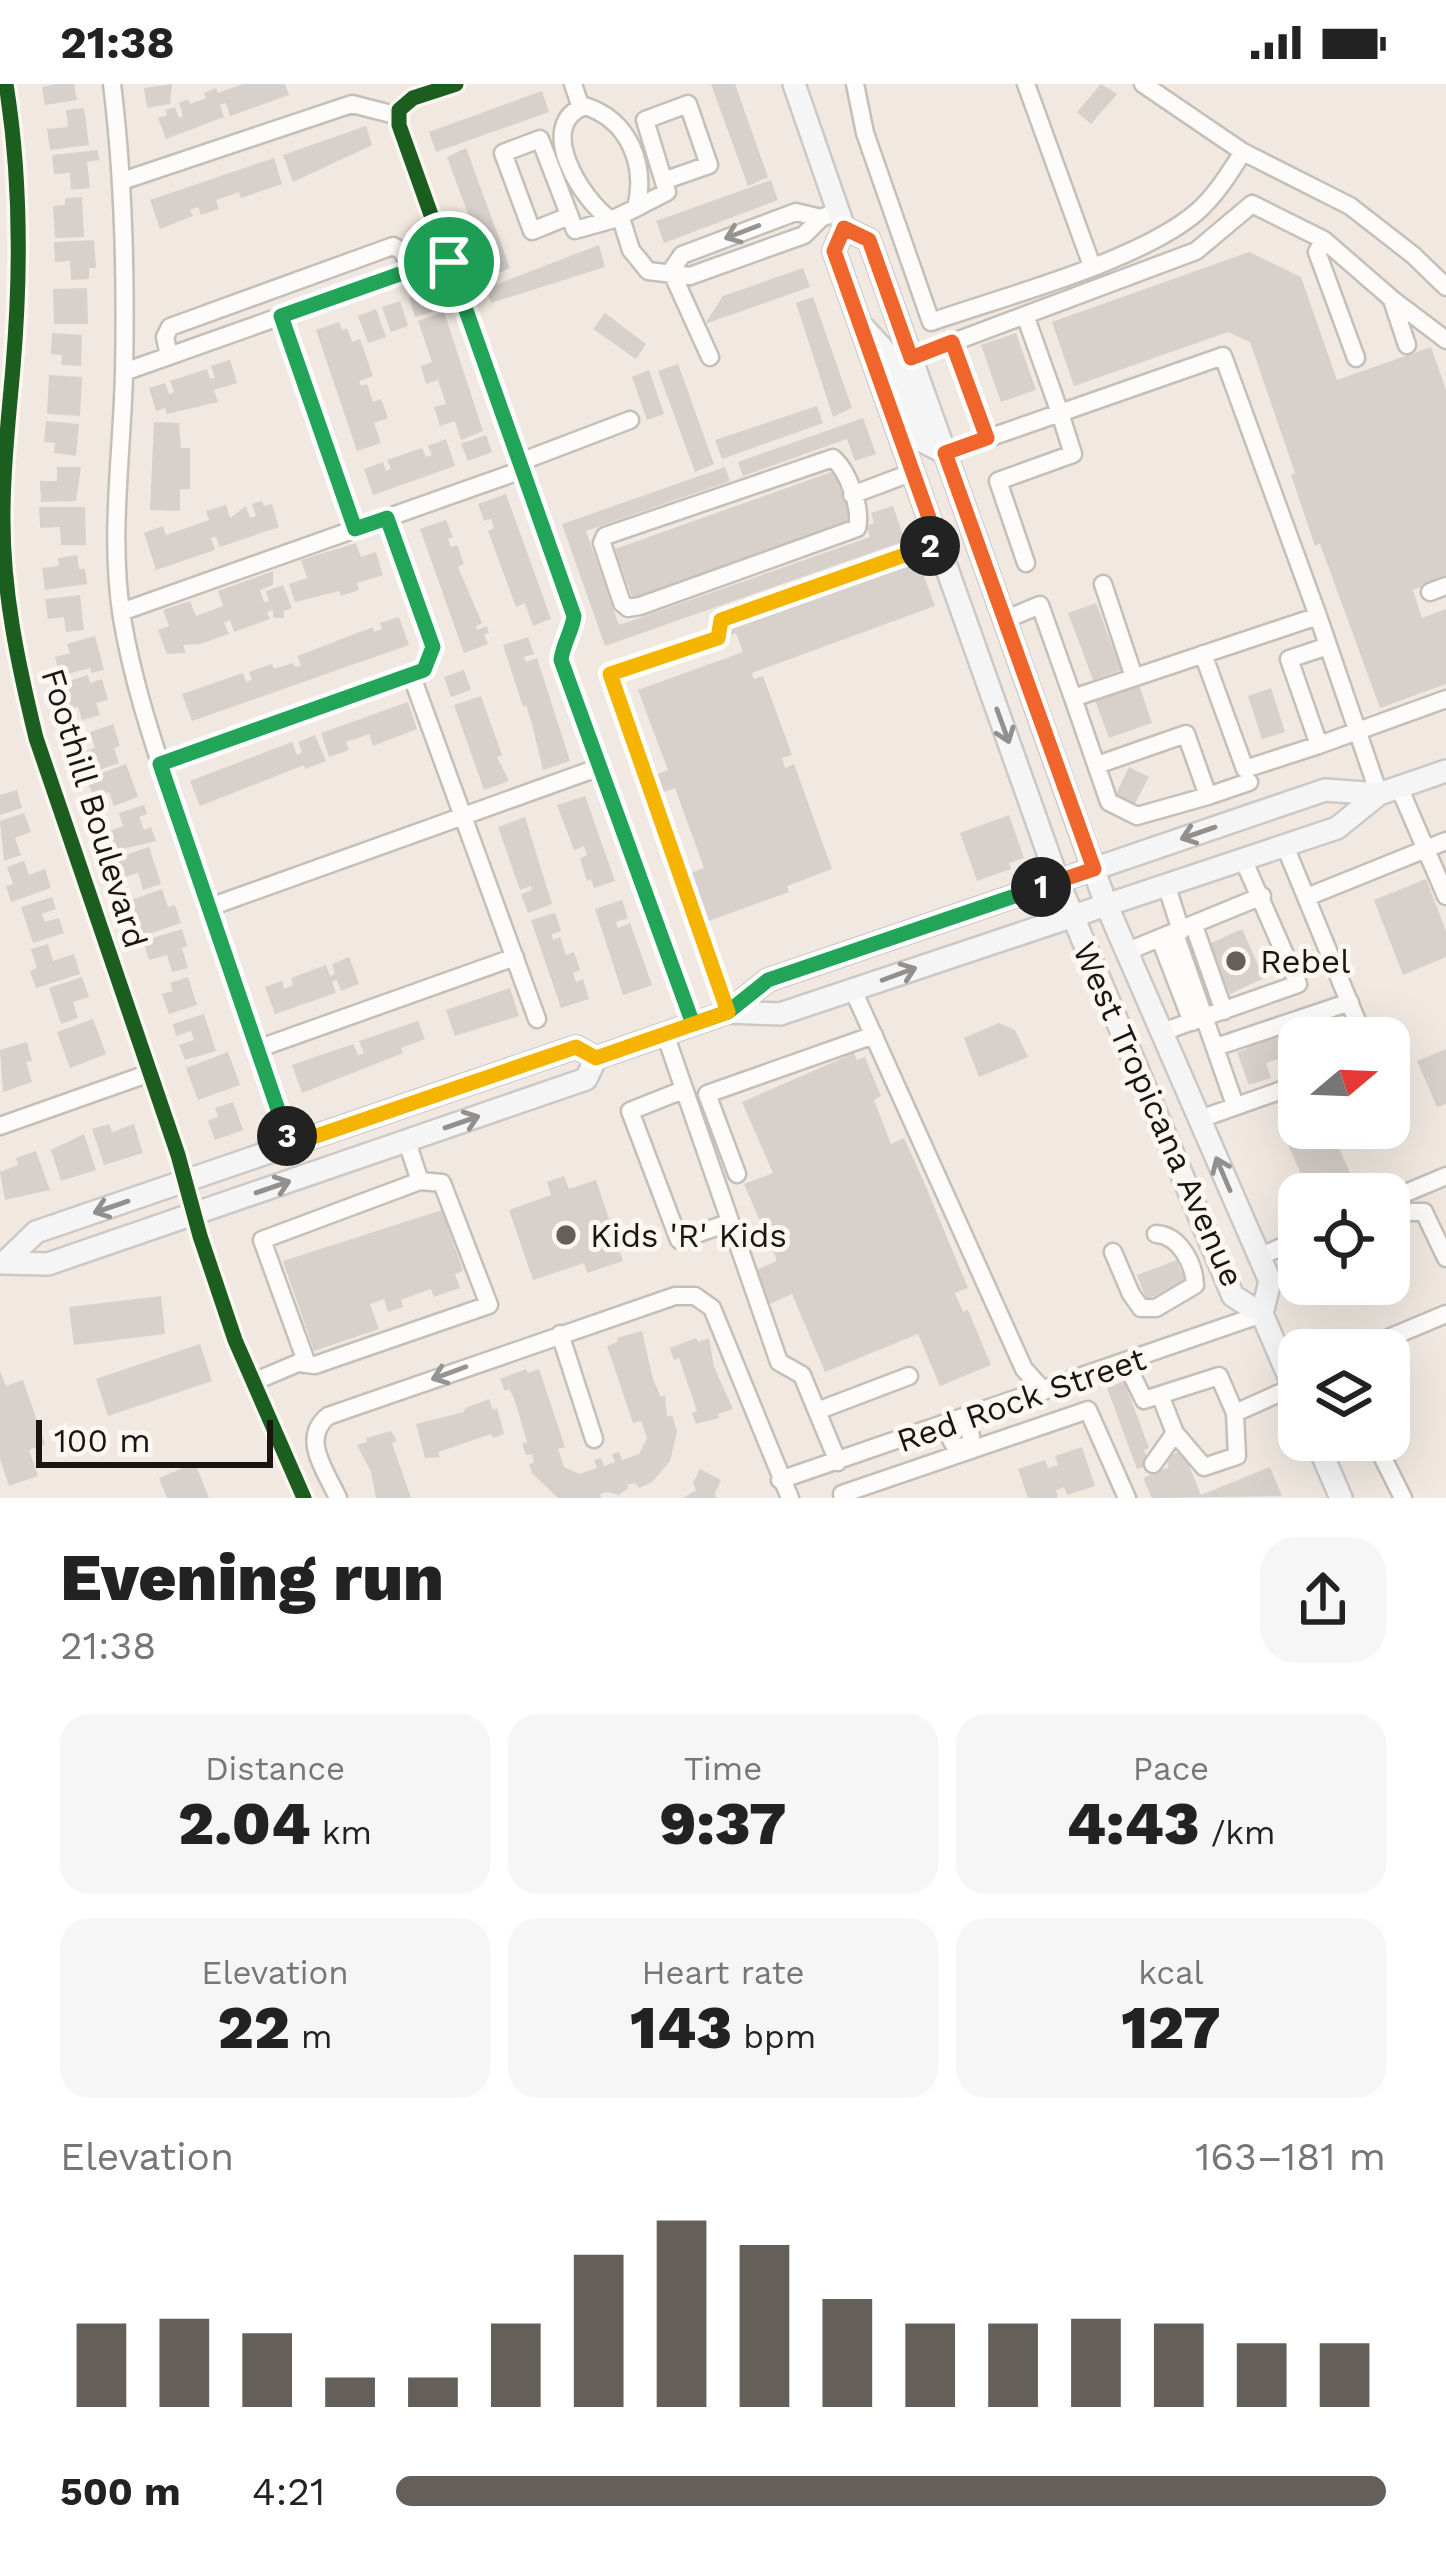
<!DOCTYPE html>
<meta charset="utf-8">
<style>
:root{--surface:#fff;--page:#f6f6f6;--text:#222;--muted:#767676;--accent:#655f59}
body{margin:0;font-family:"Work Sans",sans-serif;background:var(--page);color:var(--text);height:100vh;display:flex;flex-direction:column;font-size:45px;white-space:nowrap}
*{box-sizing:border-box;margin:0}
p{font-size:39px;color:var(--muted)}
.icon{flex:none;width:66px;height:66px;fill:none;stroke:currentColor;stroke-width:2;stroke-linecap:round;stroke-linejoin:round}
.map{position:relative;height:1414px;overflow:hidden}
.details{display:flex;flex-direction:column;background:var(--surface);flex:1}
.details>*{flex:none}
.needle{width:78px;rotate:71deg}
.fabs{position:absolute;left:1278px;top:933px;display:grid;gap:24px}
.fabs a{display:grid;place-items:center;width:132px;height:132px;border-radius:24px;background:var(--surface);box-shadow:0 12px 48px #0002;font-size:60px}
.scale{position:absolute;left:36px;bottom:30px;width:237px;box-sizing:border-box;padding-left:12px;border:6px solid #191510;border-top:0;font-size:33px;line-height:42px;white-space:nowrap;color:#191510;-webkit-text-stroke:9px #fdf7f2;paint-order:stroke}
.pin{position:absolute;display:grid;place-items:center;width:102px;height:102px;color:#fff;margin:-51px;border:6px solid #fff;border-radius:50%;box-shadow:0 3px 12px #0007}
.km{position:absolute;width:60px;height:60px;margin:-30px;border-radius:50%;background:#222;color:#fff;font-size:33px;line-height:60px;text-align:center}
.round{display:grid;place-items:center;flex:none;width:126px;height:126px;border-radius:36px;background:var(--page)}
.headline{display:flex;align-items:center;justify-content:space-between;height:204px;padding:0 60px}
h1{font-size:66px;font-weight:800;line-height:90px}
.figures{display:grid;grid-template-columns:repeat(3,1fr);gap:18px;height:204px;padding:12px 60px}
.figures div{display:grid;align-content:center;border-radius:30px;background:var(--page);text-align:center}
.figures b{font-size:60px;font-weight:800}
.figures small{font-size:33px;font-weight:400}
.figures p{font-size:33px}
.chart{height:336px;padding:24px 60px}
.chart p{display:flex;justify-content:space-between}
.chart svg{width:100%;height:216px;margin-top:12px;stroke:var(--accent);stroke-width:6}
ul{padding:0 60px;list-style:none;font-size:39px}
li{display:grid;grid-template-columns:192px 144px 1fr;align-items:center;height:90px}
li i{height:30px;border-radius:15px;background:var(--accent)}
.status{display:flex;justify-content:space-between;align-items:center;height:84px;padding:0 60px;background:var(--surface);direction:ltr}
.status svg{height:33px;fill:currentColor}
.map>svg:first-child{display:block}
.building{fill:#d7d0cb}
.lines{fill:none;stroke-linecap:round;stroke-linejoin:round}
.minor-casing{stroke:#c5bfb8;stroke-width:21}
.major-casing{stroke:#ccc8c5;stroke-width:26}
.minor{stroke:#fdfcfa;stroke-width:16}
.major{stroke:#f5f5f6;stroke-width:21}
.cycleway-casing{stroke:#fdf7f2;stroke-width:22}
.cycleway{stroke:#1b5e20;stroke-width:15}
.oneway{stroke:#969491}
.oneway2{stroke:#92908e}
.split-1-casing{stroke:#fff;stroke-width:24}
.split-2-casing{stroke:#fff;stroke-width:24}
.split-3-casing{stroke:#fff;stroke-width:24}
.split-4-casing{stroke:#fff;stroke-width:24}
.split-1{stroke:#22a559;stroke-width:15}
.split-2{stroke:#f0652b;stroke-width:15}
.split-3{stroke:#f5b400;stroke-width:15}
.split-4{stroke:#22a559;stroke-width:15}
.poi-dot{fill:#655f59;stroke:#fdf7f2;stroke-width:4.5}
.labels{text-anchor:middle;stroke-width:10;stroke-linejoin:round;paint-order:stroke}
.street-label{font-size:33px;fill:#191510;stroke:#fdf7f2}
.poi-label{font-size:33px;fill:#191510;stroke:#fdf7f2;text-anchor:start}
</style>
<div class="status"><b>21:38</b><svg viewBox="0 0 49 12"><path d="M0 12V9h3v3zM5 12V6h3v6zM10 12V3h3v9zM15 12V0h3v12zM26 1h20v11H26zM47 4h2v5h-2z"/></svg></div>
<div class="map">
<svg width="1446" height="1414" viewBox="0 0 1446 1414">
<rect width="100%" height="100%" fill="#f1e9e1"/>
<!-- building -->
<path class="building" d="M55 0H74L77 16 45 21 42 3Z
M172 0 170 20 147 24 144 4Z
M243 0H285L289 11 230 32 226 19 220 21 224 33 166 55 158 34 167 31 165 26 175 23 179 34 183 32 179 19 188 15 190 20 206 14 204 9 216 4 218 9Z
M711 0H735L768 93 748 102Z
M1101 0 1117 10 1091 40 1077 28Z
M542 7 549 28 436 68 429 48Z
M84 24 89 61 50 66 47 45 68 43 66 26Z
M366 42 372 61 293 98 283 71Z
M466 64 510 184 491 192 447 73Z
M98 66 99 76 87 78 90 104 71 106 70 89 54 90 52 71Z
M274 74 282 100 241 114 239 108 216 116 219 125 201 131 198 123 190 126 193 132 160 145 150 116Z
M771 96 778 116 664 159 656 137Z
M82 113 84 153 55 154 53 122 65 121V114Z
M94 156 96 184H89V195L71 196 70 177 55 178 54 158Z
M599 161 605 183 491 219 487 204Z
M1249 168 1301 193 1337 296 1431 263 1446 306V494L1413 506 1422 534 1446 525V600L1380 624 1320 460 1315 462 1291 391 1295 389 1250 258 1228 248 1074 302 1052 238Z
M803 184 810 203 705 240 723 212Z
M87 204 88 240H54L53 205Z
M436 205 442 225 415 233 409 214Z
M813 213 852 324 833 333 796 219Z
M400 217 408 242 391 248 382 223Z
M376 225 386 253 368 259 358 232Z
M444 228 483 347 461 356 455 337 440 342 434 323 446 320 438 296 426 300 421 282 432 278 418 237Z
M605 229 646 260 636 275 593 245Z
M339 238 342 246 347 244 352 258 360 255 373 292 359 297 361 302 367 300 373 318 381 315 388 334 374 339 381 359 357 367 316 246Z
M52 249 82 251 81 282 61 281 62 271 51 270Z
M1016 249 1036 306 1001 318 981 261Z
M230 276 237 299 214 306 218 318 167 330 165 324 156 327 149 304 165 299 169 310 174 308 170 297 207 285 210 295 215 294 211 282Z
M678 280 714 380 695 388 658 287Z
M649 286 664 330 647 336 632 293Z
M49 291 82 293 80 332 47 330Z
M817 322 823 339 722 375 715 356Z
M863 334 876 370 855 377 847 355 743 392 738 378Z
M46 337 79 340 76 372 54 369 55 359 44 358Z
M154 338 179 339 181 364H190V405H180V427L150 426Z
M486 351 492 368 468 377 461 360Z
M446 355 455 382 373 411 364 385 383 378 386 387 391 385 387 376 422 364 426 373 432 371 428 362Z
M57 383H81L76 417 41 418 40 397H57Z
M725 383 730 397 586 447 619 541 870 453 866 442 874 439 871 429 893 422 905 457 605 562 562 440Z
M834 387 853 438 633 516 615 465Z
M506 410 551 535 533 542 525 519 516 523 488 447 494 444 491 435 484 437 478 420Z
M262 417 264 422 272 420 279 443 220 463 216 453 211 454 215 466 156 486 144 449 163 442 166 451 195 441 209 436 206 427 226 421 230 434 246 422 250 434 256 432 252 420Z
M39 423H85L86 461H61L60 443 40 444Z
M446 436 453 453 448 455 451 463 457 461 464 480 458 483 482 539 476 542 477 546 487 542 489 549 484 550 488 560 464 569 420 445Z
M356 459 361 473 376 468 383 491 357 499 359 506 341 512 339 507 295 518 289 500 307 494 301 476Z
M77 471 79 485H85L87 500 45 506 42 484 59 482 58 474Z
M917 474 935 522 752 589 754 595 763 592 792 671 782 674 785 684 794 680 832 785 787 802 789 808 706 838 688 790 704 784 675 704 658 710 652 692 668 686 638 606 743 568 736 549 730 551 727 543Z
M273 487V501L260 506 264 518H269L266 507 283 501 292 524 284 527V534H273V526L267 528 270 535 234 548 230 536 224 539 229 550 200 560 183 561 186 569 167 570 158 546 169 542 163 526 190 517 196 532 223 522 218 507Z
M80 511 84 546 66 548 64 533 48 535 45 515Z
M1096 519 1121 586 1093 596 1068 529Z
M399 533 409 561 192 637 182 610 243 589 246 598 252 596 249 588 272 580 274 585 293 579 295 583 301 582 297 572 373 543 374 548 382 545 380 539Z
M95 552 104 586 91 589 90 584 60 592 55 573 70 569 67 560Z
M528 553 534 570 524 573 526 578 537 574 570 677 543 686 532 640 526 621 523 623 503 561Z
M464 586 471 606 451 613 444 593Z
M88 591 90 599 102 595 108 616 96 619 100 631 82 636 78 623 67 626 60 600Z
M1139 601 1152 639 1109 654 1095 616Z
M1271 604 1285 648 1262 655 1248 612Z
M481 612 502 671 497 673 509 697 484 706 454 621Z
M408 618 417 645 373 662 369 650 346 658 349 666 329 673 321 649Z
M113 640 120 662 114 664 119 679 87 690 80 669 95 664 90 648Z
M315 651 326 677 305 685 304 681 200 722 190 697 292 658 297 671 302 668 298 658Z
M126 680 138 713 114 722 109 708 94 714 86 695Z
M1129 683 1149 693 1133 723 1114 714Z
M17 706 22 724 0 731V711Z
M585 712 615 797 594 804 591 795 587 797 580 774 587 771 584 762 574 766 557 721Z
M144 721 147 730 139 733 144 746 151 743 156 757 114 767 107 748 123 742 119 729Z
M24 729 31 748 15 754 21 771 4 777 0 737Z
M1009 731 1024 774 1009 779 1011 785 977 797 960 749Z
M525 733 552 820 528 829 521 810 532 806 531 802 520 806 498 743Z
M149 763 161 800 143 806 138 789 122 794 116 774Z
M24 777 29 791 45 785 51 804 11 818 6 802 13 800 7 783Z
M1426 795 1446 847V873L1403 891 1374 816Z
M162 805 168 823 175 821 181 839 143 852 131 816Z
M52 813 56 825 42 830 45 838 59 834 64 849 33 859 21 823Z
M622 816 628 834 616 838 618 844 630 839 652 901 623 911 595 825Z
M555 829 561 847 552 850 553 856 560 853 566 871 574 868 580 886 573 889 576 898 583 895 589 915 561 924 531 836Z
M182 845 187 862 182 864 188 884 172 888 167 871 149 876 143 857Z
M1242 845 1264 894 1230 910 1207 861Z
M48 860 53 877 74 870 80 890 36 904 30 887 37 884 31 865Z
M349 873 359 900 341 907 337 896 332 897 336 909 275 930 265 903 282 897 284 905 293 901 291 894 326 881 330 892 335 890 332 880Z
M82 893 89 913 73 918 78 934 61 940 49 904Z
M188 893 197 921 169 930 162 910 173 907 170 899Z
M510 904 519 932 455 952 446 926Z
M204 930 216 967 185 976 179 961 194 956 191 947 176 952 173 940Z
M93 935 106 970 70 984 57 948Z
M1319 935 1325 954H1299V968L1266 979 1271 994 1249 1001 1237 968 1247 965 1245 959Z
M418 937 425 955 401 964 403 969 302 1009 292 981 353 960 358 971 364 969 359 957Z
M999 939 1015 946 1028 973 979 993 964 954Z
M27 958 32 977 26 978 32 998 3 1008 0 966Z
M1446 965V1020L1437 1023 1417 977Z
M228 968 240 1001 198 1016 186 984Z
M854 969 857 976 865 973 881 1012 874 1016 891 1060 904 1054 924 1098 968 1204 955 1209 963 1228 968 1226 991 1281 940 1302 918 1250 825 1288 792 1210 770 1220 756 1186 777 1177 744 1100 773 1089 742 1018Z
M233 1018 243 1046 215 1056 208 1037 218 1033 215 1024Z
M109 1040 112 1048 134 1040 143 1069 104 1081 92 1045Z
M1303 1044H1330L1358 1107 1310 1110 1284 1052Z
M84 1050 96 1086 61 1097 51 1066Z
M36 1067 50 1106 5 1116 0 1088 18 1081 16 1074Z
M564 1092 569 1105 596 1096 623 1177 587 1189 584 1179 533 1196 509 1126 551 1111 547 1098Z
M442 1126 463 1187 455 1190 460 1204 434 1213 431 1205 401 1216 403 1223 388 1228 384 1215 370 1220 379 1245 314 1267 283 1177Z
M1177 1176 1186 1200 1146 1215 1137 1191Z
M161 1212 165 1250 74 1261 69 1223Z
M642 1247 653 1295 661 1313 665 1311 667 1333 672 1331 677 1347 670 1377 652 1398 639 1404 635 1399 627 1401 628 1404 619 1411 608 1408 600 1410 601 1414H558L532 1389 529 1381 534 1378 532 1370 526 1371 522 1360 527 1358 514 1314 509 1305 505 1307 500 1295 526 1285 528 1289 539 1285 565 1363 558 1365 564 1383 579 1390 597 1384 594 1376 601 1374 604 1382 615 1378 612 1370 619 1368 622 1376 639 1370 647 1354 641 1337 633 1339 607 1262 618 1258 617 1254Z
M696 1254 698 1258 709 1254 714 1283 733 1325 718 1330 719 1334 696 1340 692 1329 697 1327 679 1274 674 1276 670 1264Z
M200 1260 212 1297 108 1332 96 1295Z
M0 1287 6 1302 23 1296 45 1360 29 1366 38 1392 9 1402 0 1375Z
M1124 1297 1149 1364 1144 1366 1150 1380 1137 1385 1107 1304Z
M489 1315 493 1326 497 1324 504 1350 493 1354 491 1350 438 1368 440 1373 425 1374 416 1340 464 1328 465 1324Z
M391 1347 397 1357 392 1359 411 1414H376L371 1388 357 1361 367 1358 366 1354Z
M1082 1363 1095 1402 1067 1411 1064 1403 1056 1406 1058 1414H1028L1018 1385 1045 1376 1048 1384 1058 1381 1055 1372Z
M1183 1366 1201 1411 1270 1383 1282 1412 1152 1414 1143 1394 1169 1383 1165 1373Z
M195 1379 209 1414H167L159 1394Z
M700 1385 721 1396 715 1409 716 1414H683L696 1406 693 1399Z"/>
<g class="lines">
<defs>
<path id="minor" d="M6 0C21 93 21 189 13 283 9 331 3 380 3 429 2 506 18 580 36 654L178 1071 200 1152 235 1256 304 1414
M112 0C124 96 126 193 124 290 122 371 109 454 122 534 132 594 151 652 170 709 207 828 252 944 290 1061
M456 0 413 14 399 26V41L574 532C572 548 563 559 561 576L693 940
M573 0 581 24
M855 0 865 49 931 238C1005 212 1141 177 1198 127 1217 110 1230 88 1243 68
M1026 0 1092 182
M1143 0 1243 68 1350 122 1413 171 1446 203
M585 22C629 36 647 81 636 124L611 136C582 117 534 40 585 22Z
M122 97 352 20 399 32
M636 124 667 108 645 36 688 20 709 81 666 96
M569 132 532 147 503 69 540 55 575 146 611 136
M621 134 631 166 648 187 690 192 804 151 821 134 838 127
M1324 156 1317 168 1356 274
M671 187 682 171 796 128 821 134
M671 187 710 273
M1392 216 1407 261
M281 232 355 445
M952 258 987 354
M169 272 165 253 170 243 393 162 402 167 411 186
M911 274 1196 167 1252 120 1324 156 1392 215 1446 256
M124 288 448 173
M945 369 1060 329 1073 370 998 397 1026 479
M833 374C848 387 862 425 857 444L640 522 628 524 622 519 602 459 605 452Z
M520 378 630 336
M852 411 913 388
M1103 500 1134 593
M1430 508 1446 502
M121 528 522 386
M1318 532 1379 710
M1004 536 1040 521 1073 614 1318 532 1223 272 1060 329 1025 231
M1203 570 1245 685 1319 661 1289 575 1328 562
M411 590 537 935
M1073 614 1109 718 1137 732 1208 712
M1319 661 1446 615
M160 680 424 586 433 563 387 434
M1097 681 1186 650 1208 712 1249 698
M1399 703 1446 812
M1285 762 1364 954
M1166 800 1181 847
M1307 813 1446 757
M207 824 600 683
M1194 842 1224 927
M1175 850 1235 1021
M1160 855 1192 938
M1128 867 1262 812
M853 906 1024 1285 1044 1307
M728 928 610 589 718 553 720 535 938 459
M1162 948 1298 900 1243 775
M665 950 779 1278 802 1291 838 1378
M1216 963 1350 918
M257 965 515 873
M683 1006 630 1027 679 1156 728 1139
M1200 1035 1299 1000
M0 1042 150 989
M407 1058 420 1097
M737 1090 707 1010 874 951
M1389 1116 1446 1092
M1389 1136 1406 1128H1424L1446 1174
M1113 1168 1131 1210 1141 1224H1156L1195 1201C1194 1179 1179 1151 1156 1150
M1259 1173 1299 1155
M560 1250 594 1355
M1360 1266 1446 1230
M1126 1279 1144 1316 1219 1292 1235 1329 1293 1303
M253 1298 298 1279 315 1281 489 1221 442 1099 420 1097 262 1156 307 1280
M817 1327 909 1292
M951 1353a10 10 0 1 1 20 0a10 10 0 1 1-20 0Z
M1175 1349 1204 1383 1237 1372 1235 1329
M1374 1356 1403 1414
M1153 1380 1175 1349 1160 1311
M780 1396 1262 1230
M338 1414C326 1387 300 1355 328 1332L675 1212H695L712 1224 790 1414
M843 1414 842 1410 1088 1326 1127 1414"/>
<path id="major" d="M794 0 844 144 834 167 1058 797 1233 1212 1262 1230 1299 1316
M844 144 869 156 1106 820 1270 1197 1262 1230
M865 245 892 275 924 358 945 369
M728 928 780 930 1337 744 1379 710 1446 687
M6 1177 36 1148 576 963 596 974
M0 1179 48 1180 586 995 596 974 728 928 768 896 1325 706 1379 710
M1316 1356 1341 1414"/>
</defs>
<!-- minor casing -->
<use href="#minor" class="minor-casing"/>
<!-- major casing -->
<use href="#major" class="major-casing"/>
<!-- minor -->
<use href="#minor" class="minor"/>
<!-- major -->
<use href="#major" class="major"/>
<defs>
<path id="cycleway" d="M6 0C21 93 21 189 13 283 9 331 3 380 3 429 2 506 18 580 36 654L178 1071 200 1152 235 1256 304 1414
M456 0 413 14 399 26V41L574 532C572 548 563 559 561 576L693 940"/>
</defs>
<!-- cycleway casing -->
<use href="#cycleway" class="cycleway-casing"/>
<!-- cycleway -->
<use href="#cycleway" class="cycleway"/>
</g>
<!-- one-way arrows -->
<defs><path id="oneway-shaft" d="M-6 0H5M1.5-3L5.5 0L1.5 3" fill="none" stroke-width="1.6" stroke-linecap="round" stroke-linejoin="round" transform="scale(3)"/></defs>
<g class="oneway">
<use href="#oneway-shaft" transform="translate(742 148) rotate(159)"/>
<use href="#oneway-shaft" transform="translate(449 1289) rotate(160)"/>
</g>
<g class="oneway2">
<use href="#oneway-shaft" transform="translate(1003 642) rotate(70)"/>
<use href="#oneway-shaft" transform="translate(1198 749) rotate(161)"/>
<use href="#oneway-shaft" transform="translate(899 890) rotate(-20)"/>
<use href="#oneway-shaft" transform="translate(462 1038) rotate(-19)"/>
<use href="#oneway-shaft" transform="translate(1223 1090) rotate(-113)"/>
<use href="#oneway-shaft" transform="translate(273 1103) rotate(-19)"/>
<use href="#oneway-shaft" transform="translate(111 1123) rotate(161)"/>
</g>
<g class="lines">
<defs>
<path id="split-1" d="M449 178 574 532C572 548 563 559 561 576L693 940 728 928 768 896 1041 803"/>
<path id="split-2" d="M930 462 938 459 834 167 844 144 869 156 911 274 952 258 987 354 945 369 1094 785 1041 803"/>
<path id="split-3" d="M287 1052 290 1061 576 963 596 974 728 928 610 590 718 554 721 536 930 462"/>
<path id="split-4" d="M287 1052 160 680 424 586 433 563 387 434 355 445 281 232 448 173 449 178"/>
</defs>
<!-- split-1 casing -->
<use href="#split-1" class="split-1-casing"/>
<!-- split-2 casing -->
<use href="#split-2" class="split-2-casing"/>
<!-- split-3 casing -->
<use href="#split-3" class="split-3-casing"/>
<!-- split-4 casing -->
<use href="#split-4" class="split-4-casing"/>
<!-- split-1 -->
<use href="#split-1" class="split-1"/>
<!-- split-2 -->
<use href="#split-2" class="split-2"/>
<!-- split-3 -->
<use href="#split-3" class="split-3"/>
<!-- split-4 -->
<use href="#split-4" class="split-4"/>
</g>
<!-- markers -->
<g class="poi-dot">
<circle cx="1236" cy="877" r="12"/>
<circle cx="566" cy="1151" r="12"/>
</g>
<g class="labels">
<!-- street labels -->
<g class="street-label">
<text transform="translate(95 724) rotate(73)" y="12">Foothill Boulevard</text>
<text transform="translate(1159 1030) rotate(66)" y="12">West Tropicana Avenue</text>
<text transform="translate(1021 1315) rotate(-19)" y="12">Red Rock Street</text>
</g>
<!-- poi labels -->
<g class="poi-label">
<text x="1260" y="889">Rebel</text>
<text x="590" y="1163">Kids 'R' Kids</text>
</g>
</g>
</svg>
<div class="fabs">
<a><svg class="needle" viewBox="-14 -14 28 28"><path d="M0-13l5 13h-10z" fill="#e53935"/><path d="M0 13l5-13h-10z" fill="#767676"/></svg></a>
<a><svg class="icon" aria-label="locate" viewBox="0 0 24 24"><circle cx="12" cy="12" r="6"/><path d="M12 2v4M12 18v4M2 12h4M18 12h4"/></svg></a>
<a><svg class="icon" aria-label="layers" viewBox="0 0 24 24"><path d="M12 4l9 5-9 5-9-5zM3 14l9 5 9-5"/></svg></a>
</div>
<div class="scale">100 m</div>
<div class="pin" style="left:449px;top:178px;background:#1e9e55"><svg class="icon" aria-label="arrive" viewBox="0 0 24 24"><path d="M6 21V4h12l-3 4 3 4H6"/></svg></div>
<b class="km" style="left:1041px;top:803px">1</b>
<b class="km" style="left:930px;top:462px">2</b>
<b class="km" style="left:287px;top:1052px">3</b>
</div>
<section class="details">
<div class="headline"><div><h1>Evening run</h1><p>21:38</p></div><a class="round"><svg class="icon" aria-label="share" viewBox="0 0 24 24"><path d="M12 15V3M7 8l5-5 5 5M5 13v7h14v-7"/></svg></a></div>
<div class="figures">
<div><p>Distance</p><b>2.04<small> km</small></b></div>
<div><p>Time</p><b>9:37</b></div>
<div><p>Pace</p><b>4:43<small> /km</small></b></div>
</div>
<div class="figures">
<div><p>Elevation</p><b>22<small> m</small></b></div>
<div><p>Heart rate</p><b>143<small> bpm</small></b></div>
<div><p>kcal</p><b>127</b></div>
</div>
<div class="chart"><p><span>Elevation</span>163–181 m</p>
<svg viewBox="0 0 160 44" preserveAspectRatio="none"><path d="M5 44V27M15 44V26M25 44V29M35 44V38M45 44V38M55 44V27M65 44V13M75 44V6M85 44V11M95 44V22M105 44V27M115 44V27M125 44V26M135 44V27M145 44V31M155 44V31"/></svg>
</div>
<ul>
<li><b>500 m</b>4:21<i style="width:100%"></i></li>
</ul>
</section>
